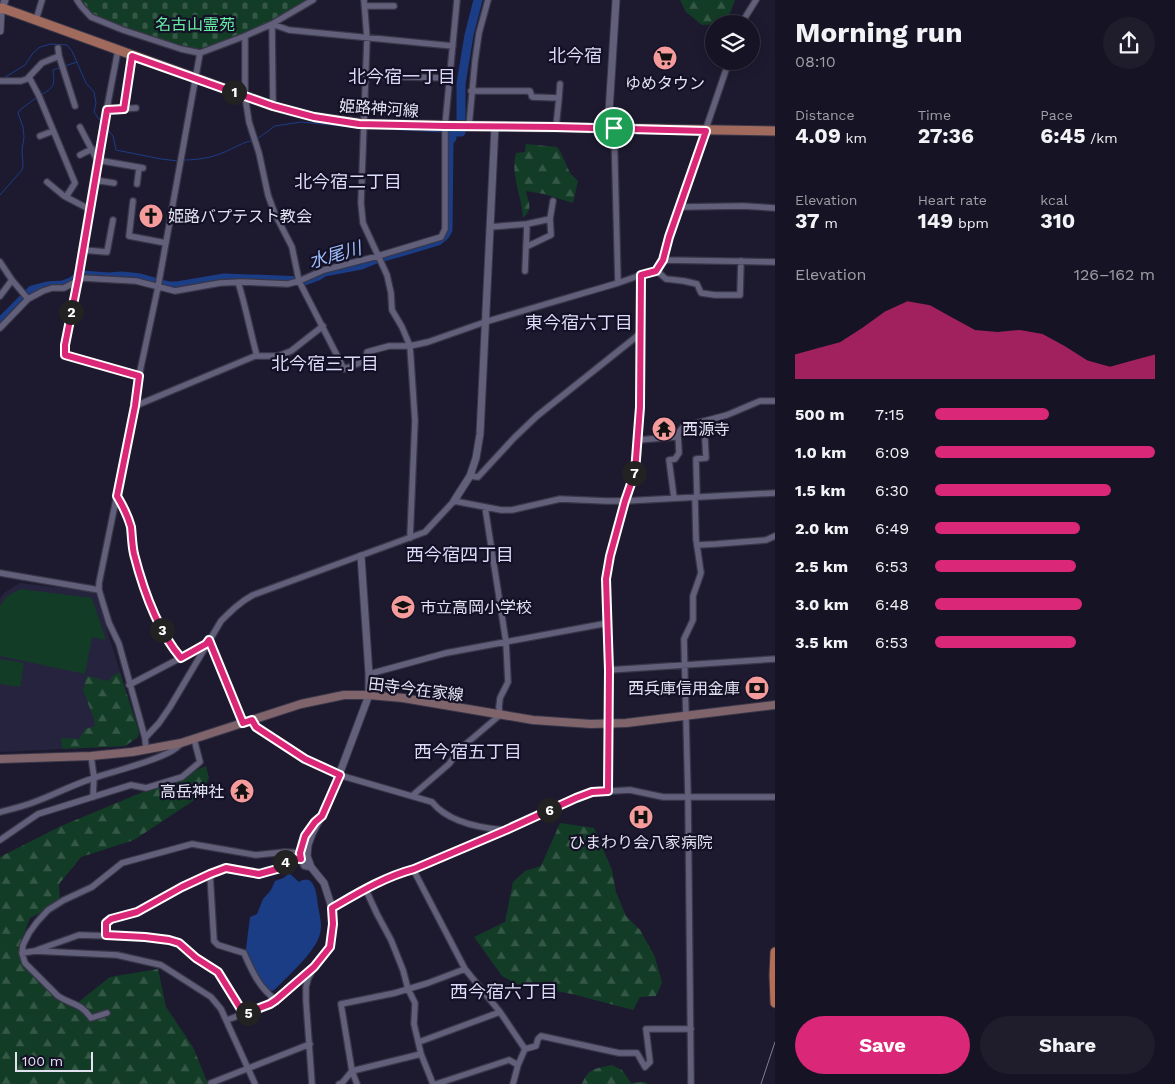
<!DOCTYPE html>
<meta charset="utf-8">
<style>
:root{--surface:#161424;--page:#1f1d2c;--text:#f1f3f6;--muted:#9e9ea6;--line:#353341;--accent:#db2777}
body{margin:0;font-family:"Work Sans","Noto Sans JP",sans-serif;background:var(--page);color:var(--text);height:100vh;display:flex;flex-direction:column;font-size:19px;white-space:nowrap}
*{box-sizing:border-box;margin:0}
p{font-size:16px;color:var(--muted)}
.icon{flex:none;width:28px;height:28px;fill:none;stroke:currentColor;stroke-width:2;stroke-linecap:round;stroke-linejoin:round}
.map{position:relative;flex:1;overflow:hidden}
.drawer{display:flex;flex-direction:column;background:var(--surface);width:400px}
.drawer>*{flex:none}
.buttons{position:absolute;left:705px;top:15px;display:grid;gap:10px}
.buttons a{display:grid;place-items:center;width:55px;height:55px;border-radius:50%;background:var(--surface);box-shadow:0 2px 12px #0003,0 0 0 1px var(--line);font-size:25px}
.scale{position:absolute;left:15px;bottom:12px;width:78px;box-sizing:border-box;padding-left:5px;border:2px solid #e2e2f1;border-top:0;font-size:14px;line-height:18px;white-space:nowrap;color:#e2e2f1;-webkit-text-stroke:4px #141126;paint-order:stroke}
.pin{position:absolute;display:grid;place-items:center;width:42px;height:42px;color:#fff;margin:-21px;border:2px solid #fff;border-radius:50%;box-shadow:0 1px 5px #0007}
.km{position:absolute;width:25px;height:25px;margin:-12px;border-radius:50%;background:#222;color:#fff;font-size:14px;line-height:25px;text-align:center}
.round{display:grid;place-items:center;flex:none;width:52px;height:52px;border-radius:26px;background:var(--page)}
.head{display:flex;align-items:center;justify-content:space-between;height:85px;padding:0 20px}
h1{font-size:28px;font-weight:700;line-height:38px}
.metrics{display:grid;grid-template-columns:repeat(3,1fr);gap:8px;height:85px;padding:5px 20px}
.metrics div{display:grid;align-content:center}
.metrics b{font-size:21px;font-weight:700}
.metrics small{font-size:14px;font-weight:400}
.metrics p{font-size:14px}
.chart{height:140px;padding:10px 20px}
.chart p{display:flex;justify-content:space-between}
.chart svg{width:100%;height:90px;margin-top:5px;fill:var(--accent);opacity:.7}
.button{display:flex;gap:10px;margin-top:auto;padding:10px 20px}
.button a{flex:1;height:58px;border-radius:30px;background:var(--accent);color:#fff;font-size:20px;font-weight:700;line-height:58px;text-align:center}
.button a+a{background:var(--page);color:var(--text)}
ul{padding:0 20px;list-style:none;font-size:16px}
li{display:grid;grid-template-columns:80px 60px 1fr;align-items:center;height:38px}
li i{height:12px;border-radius:6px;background:var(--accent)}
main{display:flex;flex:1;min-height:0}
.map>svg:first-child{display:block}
.built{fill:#26233e}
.forest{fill:url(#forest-firs)}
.cemetery{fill:url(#cemetery-stones)}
.garden{fill:#133c26}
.water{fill:#1b3d85}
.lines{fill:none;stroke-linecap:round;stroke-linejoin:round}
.stream{stroke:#1b3d85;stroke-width:1}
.river{stroke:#1b3d85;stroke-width:9}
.minor-casing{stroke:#383648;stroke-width:8}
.tertiary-casing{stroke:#383648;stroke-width:9}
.secondary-casing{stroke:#383648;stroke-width:10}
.primary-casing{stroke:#383648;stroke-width:11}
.trunk-casing{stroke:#383648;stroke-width:11}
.minor{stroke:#615f79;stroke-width:5.5}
.tertiary{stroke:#615f79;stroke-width:7}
.secondary{stroke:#80646b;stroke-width:8}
.primary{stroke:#a06a5d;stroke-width:9}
.trunk{stroke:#b56e54;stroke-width:9}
.rail{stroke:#7e7c8f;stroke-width:1}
.route-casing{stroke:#fff;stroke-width:10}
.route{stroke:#db2777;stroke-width:6}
.labels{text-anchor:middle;stroke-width:4.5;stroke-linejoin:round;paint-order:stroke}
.park-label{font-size:16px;fill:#68eea5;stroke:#141126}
.poi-label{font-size:16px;fill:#e2e2f1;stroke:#141126;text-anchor:start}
.street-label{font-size:16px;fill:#e2e2f1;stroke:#141126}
.neighbourhood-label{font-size:18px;fill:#dddbfa;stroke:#141126}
.water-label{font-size:18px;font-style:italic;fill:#9ebefb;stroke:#141126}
</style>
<main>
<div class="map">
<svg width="775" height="1084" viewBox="0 0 775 1084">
<defs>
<pattern id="forest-firs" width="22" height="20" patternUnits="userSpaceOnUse" patternTransform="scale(1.25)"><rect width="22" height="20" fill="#133c26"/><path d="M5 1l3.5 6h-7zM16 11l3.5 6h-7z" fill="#355846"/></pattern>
<pattern id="cemetery-stones" width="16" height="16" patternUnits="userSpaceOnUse" patternTransform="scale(1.25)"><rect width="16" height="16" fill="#133c26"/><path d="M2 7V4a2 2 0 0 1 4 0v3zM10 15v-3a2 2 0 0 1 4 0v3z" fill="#355846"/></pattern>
</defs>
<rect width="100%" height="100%" fill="#1d1a30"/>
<!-- built -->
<path class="built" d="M20 583 95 592 139 732 138 737 125 746 0 752V599L4 593Z"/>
<!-- forest -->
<path class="forest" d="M680 0H735L728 19 724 24 702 25 686 12Z
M526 144 557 147 561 153 570 173 578 181 573 203 544 194 526 191C528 203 534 208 523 218 522 195 510 176 516 153L525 152Z
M120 673 139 732 138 737 125 746 62 749 61 738 79 739 85 729 95 726 94 719 83 690 87 676 108 681 115 674Z
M206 766 209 778 199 797 134 840 81 857 59 884 60 901 54 906 30 918 21 942 28 966 49 989 76 1004 110 977 158 969 166 1007 193 1047 208 1084H0V857L61 826Z
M560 823 594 828 612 870 616 892 626 916 640 930 655 957 662 983 656 996 640 997 633 1010 572 994 517 984 502 976 474 937 505 922 513 882 525 871 541 866Z
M612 1065 622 1070 631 1083 646 1082 647 1084H582C589 1067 596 1069 612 1065Z"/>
<!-- cemetery -->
<path class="cemetery" d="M80 0H309L287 13 243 35 209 47 197 49 185 47 121 27 93 15Z"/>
<!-- garden -->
<path class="garden" d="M20 589 92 598 106 640 92 637 85 674 0 656V606L6 597Z
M0 659 24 663 20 687 0 684Z"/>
<!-- water -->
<path class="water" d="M289 873 299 882C315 872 317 896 318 906 319 913 321 919 321 926 321 932 319 939 315 945 306 960 286 978 273 991L265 989 253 970 244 950 246 949 250 917 257 914 263 899 271 890 275 881C281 879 285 878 289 873Z"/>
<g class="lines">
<!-- stream -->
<path class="stream" d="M65 66 77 62
M4 78 25 65 33 53 40 47 51 44 67 45 72 51 86 83 94 92 96 103 94 112 101 122
M41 95C54 87 55 86 53 70L61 67
M105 127 113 136 116 150 161 159 178 161
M365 128 443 132
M257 139 275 126 301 122 361 128
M184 160C200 160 216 157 231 149 239 145 245 142 254 140
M0 195 22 170 23 166 22 150 24 137 23 127 18 113 20 110 37 97"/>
<!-- river -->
<path class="river" d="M0 322 32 290 47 286 63 285 71 282 81 275 109 277 122 276 140 278 169 286H177L224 278 304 281 318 276 324 272 361 265 376 259 398 253 438 241 445 235 448 230 449 141 452 138V132H461V84L469 35 478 0"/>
<defs>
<path id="minor" d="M77 0 81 6 91 17 123 30 181 49 200 53
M364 0 367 38 361 203 363 223 387 275 391 293 392 310 402 327 410 346 415 421 410 538
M457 0 445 126V229L441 237 378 256 324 270 299 281 344 369 365 361 367 352 389 346H410L428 342 485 322 618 283 641 275 656 271 663 260 669 237 729 61
M365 6H394
M36 20 42 0
M741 24 756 0
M58 48 59 56 75 106
M118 50 97 160 77 280 65 345V355L139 376
M366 76 449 78
M29 77 39 96 75 183 66 197
M0 81H21L27 79 42 63 59 56
M471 91H530L532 97 559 98 556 127
M559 98 560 84
M273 106 272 24 289 30 453 46
M124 109 132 55
M107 110 136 108
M469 126 475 61 479 33 488 0
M80 127 97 160 143 168
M614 128 618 283
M40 136 53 131
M80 155 92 149
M94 180 114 183
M47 182 64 196 89 209
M137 184 139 168
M133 201 129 236 166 243
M679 207 743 206 775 208
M490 227 527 224 550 219
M526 247 551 235 550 219 553 201
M83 250 107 252 113 220
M663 260 775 262
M0 262 12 280 28 299
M525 271 527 224
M657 271 666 279 684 281 697 284 701 293 715 295H740L741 261
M238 282C246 307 250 331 257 356
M0 296 12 280
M0 328 28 299 43 291 52 288H64L83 278 136 281 175 291 220 283 242 282 288 284 299 281 292 247 275 214 268 195 259 153 249 122 245 96V36
M135 406 255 356H278L291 351 323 326
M638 440 675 437 683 427 693 424 727 415 760 401H775
M470 476 478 477 514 438 537 416 641 333
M117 496C123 506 128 516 131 527 132 536 132 545 134 554 143 590 157 630 181 658
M697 497 696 459 706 458 704 421
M674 498 669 460 675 459 679 453 678 433
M698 545 716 544 766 540 775 536
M0 573 99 590
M209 640 243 723
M609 670 775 659
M369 674 446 653 608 623
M129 685 207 644
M252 720 256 727 305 759 339 775 432 802C448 822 480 828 504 830
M145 738 159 723 170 707 221 621C231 611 240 602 253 595L425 532 454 501 501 510H512L560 499 607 501H625L775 493
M146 749 145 738 119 644 109 623 99 590V583L135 406 139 376 158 287 200 53 245 36 272 24 313 0
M91 756 94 777 93 797
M608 791 609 670 606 579 610 556 625 501 635 472 641 407V275
M413 795 449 764 460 749 500 715 499 707 500 698 508 682 506 642 485 507
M0 812C12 809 25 806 37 801 56 794 74 784 94 778 111 772 174 757 181 743
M0 840 38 814 131 785 146 788 182 777 200 762 194 739
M311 867H308L304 866C302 862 300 858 300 854 300 840 310 826 319 817
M413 869 465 969 500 1012 525 1049
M210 874 214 941 218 945 244 953C252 971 259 988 276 1000
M365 888 377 914 391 940 403 970 408 989 415 1003 414 1024 421 1054 433 1084
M105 935 106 923 111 919 137 912 182 887 210 874 226 868 259 874 277 869 283 865 288 858 301 859
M37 950 79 935 145 937 169 940 179 943 196 958 218 972 244 1014
M22 953 35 951 117 955 161 965 211 997 221 1009 255 1084
M107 1013 91 1018C81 1003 72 1005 58 996L25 963 22 953 23 945 29 933 37 922 48 910 64 900 92 887 122 863 192 844 256 855 285 852 300 853
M227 1020 270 1004 314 967 330 947 333 924 332 908C358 893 384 877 413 869L507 830 576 798 592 792 630 790 663 797H775
M419 1042 500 1012
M525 1049 536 1046 538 1039 541 1036 619 1053H637L645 1067 650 1062 646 1029H691
M211 1083 310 1044
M312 1084 306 1001V987L308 979 313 969
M339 1084 342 1083 352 1071 421 1054
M357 1084 352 1071 341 1004 395 993 428 983 465 969
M436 1084 509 1060 518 1065
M513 1084 518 1065 525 1049
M691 1084 688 797 684 639 693 620V596L701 573 696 539 695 497"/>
<path id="tertiary" d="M0 31 1 12 5 0
M608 128 616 0
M454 501 470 476 476 458 480 434 495 126
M332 908 324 883 311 867 307 856 308 845 312 834 326 807 339 775 369 695V674L361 556"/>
<path id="secondary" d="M0 759 91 756 132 752 181 743 301 704 344 695H369L403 698 533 720 591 724 626 723 775 705"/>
<path id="primary" d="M0 9 2 8 19 14 273 106 314 117 365 124 775 131"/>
<path id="trunk" d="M775 952 774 975 775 1003"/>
</defs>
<!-- minor casing -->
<use href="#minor" class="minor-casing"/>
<!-- tertiary casing -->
<use href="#tertiary" class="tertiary-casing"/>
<!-- secondary casing -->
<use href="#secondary" class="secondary-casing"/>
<!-- primary casing -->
<use href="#primary" class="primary-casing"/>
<!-- trunk casing -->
<use href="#trunk" class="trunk-casing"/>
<!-- minor -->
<use href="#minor" class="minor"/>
<!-- tertiary -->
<use href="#tertiary" class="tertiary"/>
<!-- secondary -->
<use href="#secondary" class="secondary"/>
<!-- primary -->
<use href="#primary" class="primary"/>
<!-- trunk -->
<use href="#trunk" class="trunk"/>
<!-- rail -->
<path class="rail" d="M761 1084 775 1042"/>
</g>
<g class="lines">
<defs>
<path id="route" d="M132 56 273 106 314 117 359 124 445 126 556 127 706 131 669 237 663 260 656 271 641 275 640 407 635 472 625 501 610 556 606 579 609 670 608 791 592 792 576 798 506 830 414 869C384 877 358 893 332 908L333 924 330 947 314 967 276 1000 270 1004 244 1014 218 972 196 958 179 943 169 940 145 937 106 935V923L111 919 137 912 182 887 210 874 226 868 259 874 277 869 283 865 288 858 301 859 300 853 305 836 315 822 322 816 340 775 305 759 256 727 252 720 243 723 209 640 206 644 181 658C157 630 143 589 134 554 132 545 132 536 131 527 128 516 123 506 117 496L135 406 139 376 65 355V345L78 280 107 110 124 109Z"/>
</defs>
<!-- route casing -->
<use href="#route" class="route-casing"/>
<!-- route -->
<use href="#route" class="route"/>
</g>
<!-- icons -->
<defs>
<symbol id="supermarket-disc" viewBox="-11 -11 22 22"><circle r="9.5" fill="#f59b9b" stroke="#141126"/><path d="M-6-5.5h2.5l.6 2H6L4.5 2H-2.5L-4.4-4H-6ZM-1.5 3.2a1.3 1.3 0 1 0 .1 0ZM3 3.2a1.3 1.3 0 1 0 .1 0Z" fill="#111"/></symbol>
<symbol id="church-disc" viewBox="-11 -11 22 22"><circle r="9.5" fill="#f59b9b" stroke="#141126"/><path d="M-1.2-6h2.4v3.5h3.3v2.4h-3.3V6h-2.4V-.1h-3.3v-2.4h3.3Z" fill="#111"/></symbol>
<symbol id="temple-disc" viewBox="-11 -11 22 22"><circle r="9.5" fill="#f59b9b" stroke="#141126"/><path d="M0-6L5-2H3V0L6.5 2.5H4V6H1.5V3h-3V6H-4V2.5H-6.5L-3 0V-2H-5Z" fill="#111"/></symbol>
<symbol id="school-disc" viewBox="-11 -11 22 22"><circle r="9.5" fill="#f59b9b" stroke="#141126"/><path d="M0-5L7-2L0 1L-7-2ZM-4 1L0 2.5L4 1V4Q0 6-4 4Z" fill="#111"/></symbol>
<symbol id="bank-disc" viewBox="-11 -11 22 22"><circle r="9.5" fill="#f59b9b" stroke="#141126"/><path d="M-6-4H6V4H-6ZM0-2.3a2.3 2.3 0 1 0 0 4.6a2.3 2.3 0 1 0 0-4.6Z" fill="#111"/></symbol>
<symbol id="hospital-disc" viewBox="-11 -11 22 22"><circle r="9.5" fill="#f59b9b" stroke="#141126"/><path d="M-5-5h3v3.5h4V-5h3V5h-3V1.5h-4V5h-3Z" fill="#111"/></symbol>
</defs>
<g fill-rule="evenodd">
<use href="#supermarket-disc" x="651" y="44" width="28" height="28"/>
<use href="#church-disc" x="137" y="202" width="28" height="28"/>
<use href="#temple-disc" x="650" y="415" width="28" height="28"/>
<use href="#school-disc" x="389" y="593" width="28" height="28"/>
<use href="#bank-disc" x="743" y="674" width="28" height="28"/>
<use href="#temple-disc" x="228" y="777" width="28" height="28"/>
<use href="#hospital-disc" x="627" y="803" width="28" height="28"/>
</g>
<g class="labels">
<!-- park labels -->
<g class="park-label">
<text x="195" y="30">名古山霊苑</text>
</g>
<!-- poi labels -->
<g class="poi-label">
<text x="665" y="89" text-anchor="middle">ゆめタウン</text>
<text x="168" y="222">姫路バプテスト教会</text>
<text x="682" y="435">西源寺</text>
<text x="420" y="613">市立高岡小学校</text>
<text x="740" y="694" text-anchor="end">西兵庫信用金庫</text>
<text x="224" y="797" text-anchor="end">高岳神社</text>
<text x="641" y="848" text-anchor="middle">ひまわり会八家病院</text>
</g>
<!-- street labels -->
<g class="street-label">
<text transform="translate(379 108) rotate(4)" y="6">姫路神河線</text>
<text transform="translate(416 689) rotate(7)" y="6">田寺今在家線</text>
</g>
<!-- neighbourhood labels -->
<g class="neighbourhood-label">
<text x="575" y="62">北今宿</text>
<text x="402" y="83">北今宿一丁目</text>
<text x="348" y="188">北今宿二丁目</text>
<text x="579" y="329">東今宿六丁目</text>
<text x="325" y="370">北今宿三丁目</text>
<text x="460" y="561">西今宿四丁目</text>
<text x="468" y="758">西今宿五丁目</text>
<text x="504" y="998">西今宿六丁目</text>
</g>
<!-- water labels -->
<g class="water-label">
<text transform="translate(335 255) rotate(-16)" y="6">水尾川</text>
</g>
</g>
</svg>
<div class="buttons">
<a><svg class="icon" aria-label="layers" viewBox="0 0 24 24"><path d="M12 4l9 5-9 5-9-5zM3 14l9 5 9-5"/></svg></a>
</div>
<div class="scale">100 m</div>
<div class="pin" style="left:614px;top:128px;background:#1e9e55"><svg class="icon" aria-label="arrive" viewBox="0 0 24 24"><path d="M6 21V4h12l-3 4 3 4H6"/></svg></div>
<b class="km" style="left:234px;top:92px">1</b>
<b class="km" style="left:71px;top:312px">2</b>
<b class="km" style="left:162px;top:630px">3</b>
<b class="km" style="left:285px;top:862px">4</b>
<b class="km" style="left:248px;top:1013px">5</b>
<b class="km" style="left:549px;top:810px">6</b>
<b class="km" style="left:634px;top:473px">7</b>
</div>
<section class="drawer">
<div class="head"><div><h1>Morning run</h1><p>08:10</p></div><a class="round"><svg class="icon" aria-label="share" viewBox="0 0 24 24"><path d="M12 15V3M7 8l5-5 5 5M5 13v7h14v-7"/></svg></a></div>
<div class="metrics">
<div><p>Distance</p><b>4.09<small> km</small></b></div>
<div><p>Time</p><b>27:36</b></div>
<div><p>Pace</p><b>6:45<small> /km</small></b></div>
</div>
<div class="metrics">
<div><p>Elevation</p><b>37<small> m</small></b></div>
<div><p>Heart rate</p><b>149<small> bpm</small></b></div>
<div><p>kcal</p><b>310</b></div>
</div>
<div class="chart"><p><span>Elevation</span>126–162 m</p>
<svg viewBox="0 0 160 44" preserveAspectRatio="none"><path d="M0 44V32L10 29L20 26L30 19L40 11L50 6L60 8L70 14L80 20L90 21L100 20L110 22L120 28L130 35L140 38L150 35L160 32V44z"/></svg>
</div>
<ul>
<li><b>500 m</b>7:15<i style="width:52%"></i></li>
<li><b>1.0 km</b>6:09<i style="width:100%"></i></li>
<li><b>1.5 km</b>6:30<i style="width:80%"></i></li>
<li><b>2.0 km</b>6:49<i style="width:66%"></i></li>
<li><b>2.5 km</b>6:53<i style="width:64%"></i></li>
<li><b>3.0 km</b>6:48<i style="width:67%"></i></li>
<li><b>3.5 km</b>6:53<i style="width:64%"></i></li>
</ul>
<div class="button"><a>Save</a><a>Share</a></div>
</section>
</main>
